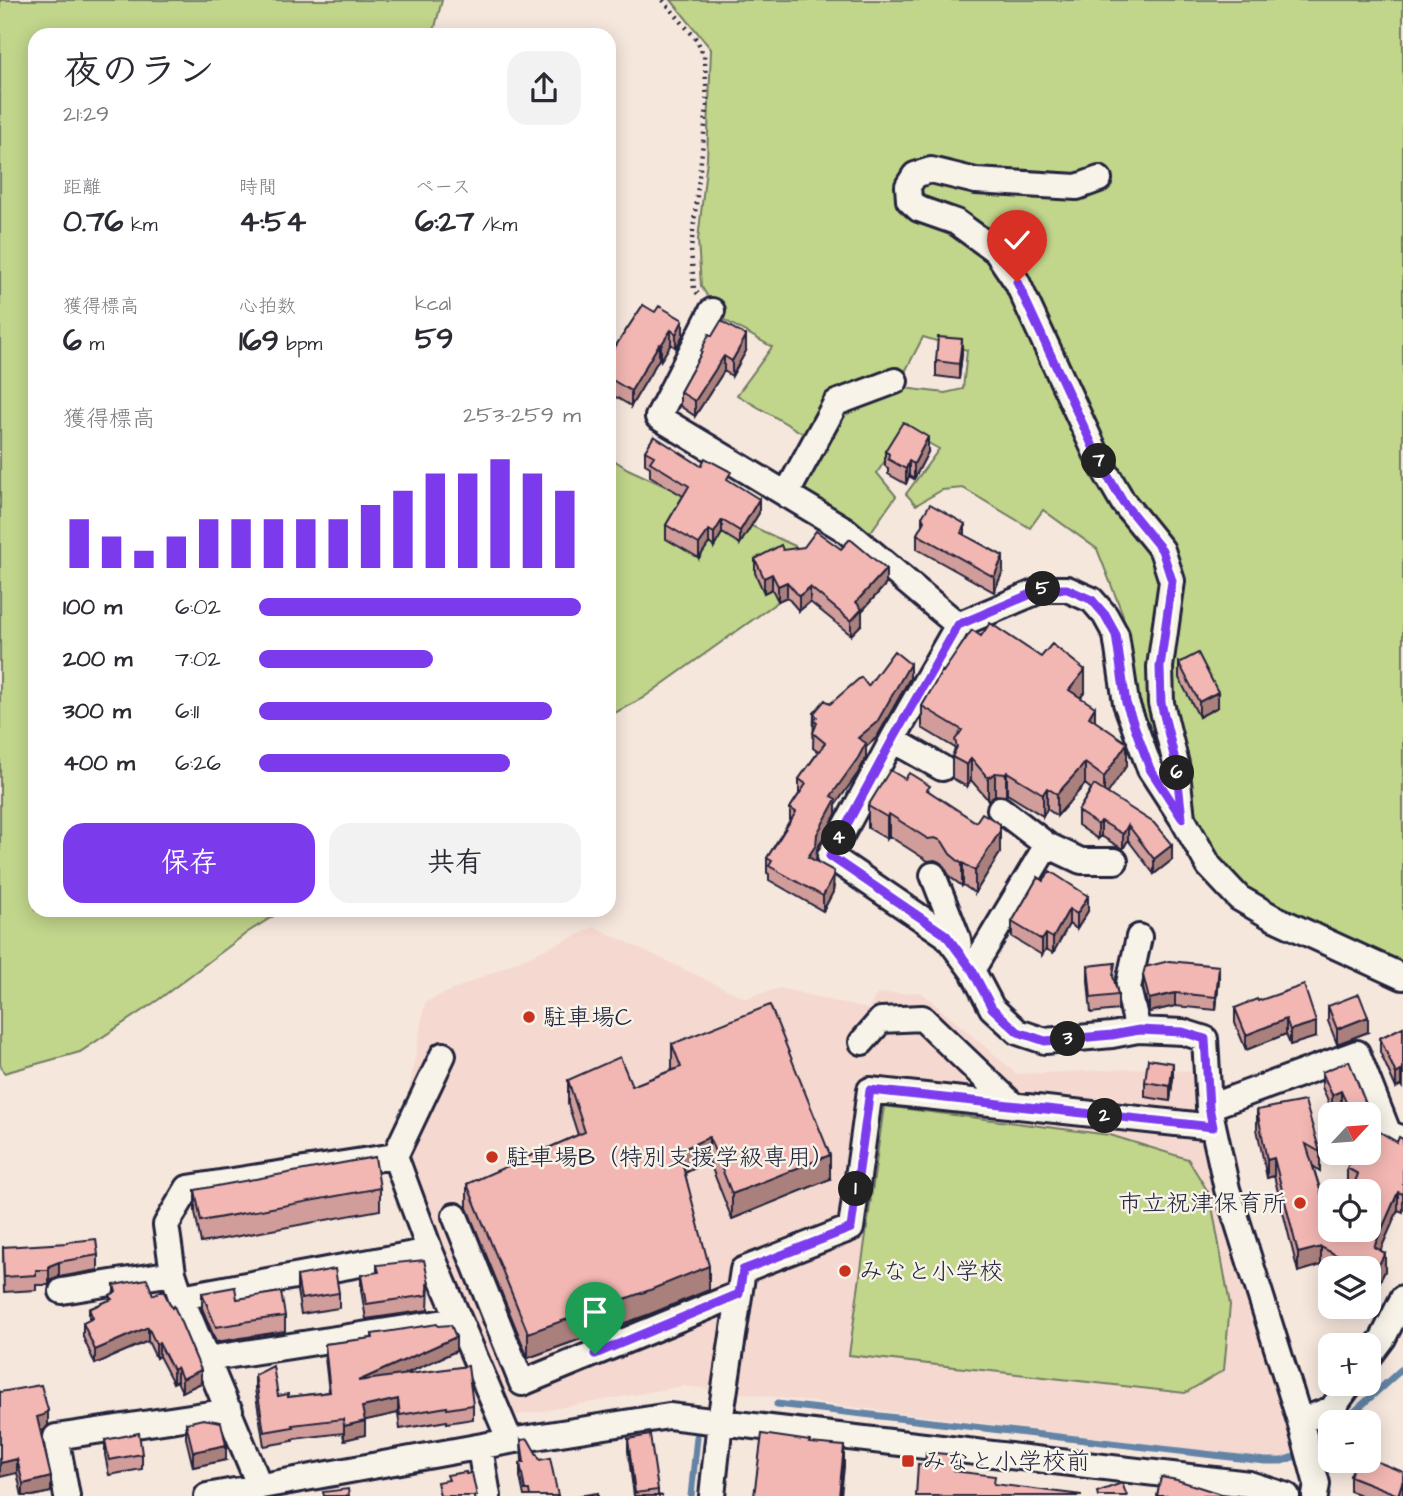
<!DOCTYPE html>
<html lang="ja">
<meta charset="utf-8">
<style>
:root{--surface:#fff;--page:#f2f2f3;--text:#2b2b33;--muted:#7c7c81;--accent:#7c3aed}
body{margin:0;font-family:"Architects Daughter","Klee One",sans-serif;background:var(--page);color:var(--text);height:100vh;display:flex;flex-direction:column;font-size:26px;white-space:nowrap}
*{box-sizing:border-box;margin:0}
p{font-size:23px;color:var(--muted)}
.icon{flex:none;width:38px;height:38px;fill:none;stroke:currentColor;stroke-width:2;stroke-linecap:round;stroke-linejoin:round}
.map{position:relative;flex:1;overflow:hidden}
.panel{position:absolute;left:28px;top:28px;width:588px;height:889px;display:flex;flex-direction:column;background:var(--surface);border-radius:21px;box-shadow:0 4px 18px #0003}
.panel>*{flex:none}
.needle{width:46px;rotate:64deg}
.controls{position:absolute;left:1318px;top:1102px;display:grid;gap:14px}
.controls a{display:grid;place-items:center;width:63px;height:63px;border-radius:14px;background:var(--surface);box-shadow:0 4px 18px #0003;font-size:35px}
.pin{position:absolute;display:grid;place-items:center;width:60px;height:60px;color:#fff;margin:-72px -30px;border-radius:50% 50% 50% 0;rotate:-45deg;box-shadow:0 0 7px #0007}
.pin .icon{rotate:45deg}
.km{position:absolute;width:35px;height:35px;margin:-18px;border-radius:50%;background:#222;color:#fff;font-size:19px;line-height:35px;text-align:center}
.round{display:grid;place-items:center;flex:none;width:74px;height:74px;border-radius:21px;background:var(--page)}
.overview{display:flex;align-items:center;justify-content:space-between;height:119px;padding:0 35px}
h1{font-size:38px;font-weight:700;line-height:52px}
.stats{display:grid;grid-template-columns:repeat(3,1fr);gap:10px;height:119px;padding:7px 35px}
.stats div{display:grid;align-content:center}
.stats b{font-size:30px;font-weight:700}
.stats small{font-size:19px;font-weight:400}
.stats p{font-size:19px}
.chart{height:196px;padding:14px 35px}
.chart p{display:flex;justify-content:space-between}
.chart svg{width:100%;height:126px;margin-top:7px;stroke:var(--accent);stroke-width:6}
.button{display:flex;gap:14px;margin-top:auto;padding:14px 35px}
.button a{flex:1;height:80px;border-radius:21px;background:var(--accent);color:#fff;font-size:28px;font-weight:700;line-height:80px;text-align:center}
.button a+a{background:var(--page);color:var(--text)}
ul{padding:0 35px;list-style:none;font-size:23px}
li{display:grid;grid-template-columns:112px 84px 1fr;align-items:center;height:52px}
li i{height:18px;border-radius:9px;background:var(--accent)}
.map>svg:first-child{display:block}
.built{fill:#f5d9d0}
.green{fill:#c1d58b;stroke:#727c63;stroke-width:2}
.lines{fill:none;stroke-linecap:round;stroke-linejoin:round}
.stream{stroke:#6484a6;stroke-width:7}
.minor-casing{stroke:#22223b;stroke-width:30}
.path{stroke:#22223b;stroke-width:4.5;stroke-dasharray:2 5;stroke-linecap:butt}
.minor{stroke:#f7f3e8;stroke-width:24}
.wall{fill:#d19d9a;stroke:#22223b;stroke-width:2}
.shaded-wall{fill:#aa807d;stroke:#22223b;stroke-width:2}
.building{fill:#f3b7b3;stroke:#22223b;stroke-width:2}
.route-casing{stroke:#fff;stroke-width:14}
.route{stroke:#7c3aed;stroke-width:9}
.poi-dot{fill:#c8321e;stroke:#f7f3e8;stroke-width:2.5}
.labels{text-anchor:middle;stroke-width:5;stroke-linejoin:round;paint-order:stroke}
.poi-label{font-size:24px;fill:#22223b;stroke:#f7f3e8;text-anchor:start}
</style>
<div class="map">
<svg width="1403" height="1496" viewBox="0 0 1403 1496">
<rect width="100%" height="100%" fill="#f6e7dd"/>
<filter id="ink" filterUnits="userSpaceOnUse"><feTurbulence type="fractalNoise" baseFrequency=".0143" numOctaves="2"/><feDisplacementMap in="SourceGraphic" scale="14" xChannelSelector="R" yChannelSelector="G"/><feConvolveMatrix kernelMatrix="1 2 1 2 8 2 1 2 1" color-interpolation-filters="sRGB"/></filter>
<g filter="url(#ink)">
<!-- built -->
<path class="built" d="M595 927 745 998 780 988 868 1009 877 994 921 992 1017 1074 1147 1068 1195 1072 1204 1155 1295 1452 1282 1457 1245 1456 684 1386 514 1416 398 1151 425 1002Z"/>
<!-- green -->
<path class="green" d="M0 0H442L433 35H35V910H283L248 932 158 1000 80 1052 4 1073 0 1064Z
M671 0H1403V972L1242 894 1156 766 1131 702 1123 615 1097 549 1043 510 1030 528 963 488 942 490 916 505 906 494 939 449 905 430 877 473 896 496 868 536 796 493 837 410 903 388 945 393 963 389 967 350 923 337 906 370 834 397 809 437 737 395 772 347 721 318 701 286 698 240 707 159 711 49Z
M609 457 628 469 795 546 793 591 643 698 609 716Z
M884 1106 1110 1135 1188 1159 1210 1195 1230 1305 1224 1370 1185 1393 849 1355Z"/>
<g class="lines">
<!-- stream -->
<path class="stream" d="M777 1404 1265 1461H1282L1296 1456
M1342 1423 1403 1368
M1324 1436 1330 1432
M691 1496 697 1437"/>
<defs>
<path id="minor" d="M1099 179 1077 187 976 181 931 170 915 175 908 186 909 200 919 209 956 222 996 251 1017 282 1101 464 1123 502 1162 550 1172 581 1160 667 1161 703 1176 764 1182 818 1209 866 1239 898 1272 917 1403 977
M712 311 658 417 844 529 958 625
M788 496V491L836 403 895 381
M893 740 942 768
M1000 809 1047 845 1081 861H1115
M1182 818 1150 769 1126 703 1116 635 1105 615 1092 600 1067 589H1043L958 625 894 737 830 856 946 935 972 970 992 1008 1018 1032 1045 1041 1112 1035 1138 1030 1183 1032 1205 1039 1209 1107 1227 1189 1300 1421 1317 1484 1315 1496
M933 875 958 939 959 947
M972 970 1047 845
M1138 1030 1128 988 1139 937
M862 1042 881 1020 922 1018 1014 1106
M1209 1107 1357 1053 1388 1132 1403 1140
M395 1156 443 1055
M455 1216 522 1383 739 1294
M62 1291 173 1273
M181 1297 173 1273 166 1225 188 1188 395 1156 430 1251 510 1441
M1368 1358 1383 1338 1403 1298
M206 1359 458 1320
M1300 1421 1332 1409 1350 1384
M480 1448 488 1496
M260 1487 181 1297 430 1251
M67 1496 56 1437 230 1411
M207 1496 510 1441 669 1416 1249 1484 1287 1496
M712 1496 720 1421 743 1270 851 1228 870 1090 1213 1127"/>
</defs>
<!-- minor casing -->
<use href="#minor" class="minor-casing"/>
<!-- path -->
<path class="path" d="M663 0 697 40 705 59 707 107 691 249 694 289 698 294"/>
<!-- minor -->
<use href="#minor" class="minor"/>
</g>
<!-- wall -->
<path class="wall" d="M643 305 683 335 676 348 671 344 661 360 659 359 631 406 609 393V356Z
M701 351H746L732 376 724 371 695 416 680 406V392L701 354Z
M962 354 959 379 936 376V361Z
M645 451 701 466 731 482 759 513 740 544 722 533 714 547 709 543 699 558 666 539V525L683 496 650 476V467L645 464Z
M885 451 928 452 914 479 909 476 906 484 888 474V468L885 466Z
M922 517 965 535 1003 571 994 592 917 549V534L922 525Z
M783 550 886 584 862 611V624L851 635 810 602 799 611 787 597 778 601 772 589 764 593 755 573V559Z
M981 636 1085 692 1081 697 1095 721 1127 765 1107 793 1172 860 1154 874 1128 840 1123 849 1101 836 1098 839 1078 825V811L1091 789 1085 784 1057 816 1047 809 1043 816 1007 794 1006 796 995 795 988 800 971 780 967 787 952 778V757L955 748 922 728V706L943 672Z
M1179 663 1218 707 1199 717 1179 678Z
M910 678 877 737 866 747V758L858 773 836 804V814L817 849 815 861 834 886 833 892 823 911 769 880V874L767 873V858L790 820V808L799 794V779L818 752 813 748 814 713 830 704 868 686Z
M905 779 930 792 1000 853 975 893 963 885 962 886 950 877 942 863 935 860 928 861 889 836 887 839 868 828V806Z
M1038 877 1088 911 1077 929 1069 924 1053 953 1046 949 1042 955 1012 937V922Z
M1088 966 1115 981 1118 995V1010L1091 1013 1088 981Z
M1143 975 1219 979 1216 1010 1175 1006 1149 1012 1143 988Z
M1258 1001 1316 1037 1290 1045 1286 1034 1246 1050 1235 1023V1008Z
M1328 1006 1368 1032 1337 1044 1328 1021Z
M1403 1027V1089L1401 1085 1396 1088 1380 1052V1038Z
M672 1044 830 1179 732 1219 709 1161 685 1173 709 1290 650 1314 528 1358 467 1208V1184L578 1135 568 1104V1080L632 1086 672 1070Z
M1322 1072 1366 1115H1345L1341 1106 1332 1110 1322 1087Z
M1173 1078 1170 1101 1145 1097V1082Z
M1257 1110 1320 1152V1171L1313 1166 1333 1232 1352 1189 1347 1186V1168L1403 1139V1212L1398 1210 1380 1250 1385 1271 1374 1293 1368 1290V1269H1330V1270L1321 1265 1298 1272 1274 1176 1267 1178 1257 1129Z
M380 1188V1210L201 1243 195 1212V1190Z
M3 1247 98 1255V1270L59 1277 49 1281V1285H36V1290L4 1292Z
M377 1265 429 1283 428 1310 366 1319 361 1290V1275L377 1273Z
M297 1276 339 1293V1308L301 1314 297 1291Z
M114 1285 153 1295 201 1383 182 1392 177 1381 173 1383 159 1356 156 1358 148 1341 95 1364 83 1337V1323L89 1320V1309L110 1300V1295L114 1293Z
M202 1293 237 1299 285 1316V1331L216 1342 202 1308Z
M372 1334 456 1351 403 1375 473 1405V1419L447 1423V1421L400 1429 398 1413 365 1420V1435L344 1440 343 1433 293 1439V1441L264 1446 255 1389V1375L278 1396 288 1397 329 1392 325 1358V1344L372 1338Z
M0 1392 48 1425 44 1430 40 1431 51 1492 32 1496H22Z
M186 1423 226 1460 193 1467 186 1438Z
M628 1439 658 1490V1495L663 1496H634L628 1451Z
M105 1440 142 1454V1469L109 1475 105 1455Z
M521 1440 558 1496H524L520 1477V1463L522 1462Z
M1350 1476 1403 1496H1363L1350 1491Z"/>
<!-- shaded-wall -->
<path class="shaded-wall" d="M683 320V335L676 348V334Z
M671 330V344L661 360V345Z
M746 336V351L732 376V361Z
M962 339V354L959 379V364Z
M659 344V359L631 406V391Z
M724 356V371L695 416V401Z
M928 437V452L914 479V464Z
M909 461V476L906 484V469Z
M759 499V513L740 544V531Z
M722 520V533L714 547V533Z
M965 524V539L961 533Z
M709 530V543L699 558V544Z
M1003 556V571L994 592V577Z
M886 569V584L862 611V624L851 635V621L856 602Z
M772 574V589L764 593V578Z
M787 582V597L778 601V586Z
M810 587V602L799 611V596Z
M910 664V678L877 737 866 747V758L858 773 836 804V814L817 849 816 860 808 872V857L831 796 858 738Z
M1085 670V692L1069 711V690Z
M1218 692V707L1199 717V702Z
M1095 707V729L1089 717Z
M1127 743V765L1104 799V777Z
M971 758V780L967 787V765Z
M1085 763V784L1057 816V794Z
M1007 772V794L1006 796V774Z
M995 773V795L988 800V778Z
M1047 788V809L1043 816V794Z
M889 814V836L887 839V817Z
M1101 821V836L1098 839V825Z
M1128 825V840L1123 849V834Z
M1000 831V853L975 893V871Z
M1172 845V860L1154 874V859Z
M963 863V885L962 886V864Z
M834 871 833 892 823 911V896Z
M1088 896V911L1077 929V914Z
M1069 909V924L1053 953V938Z
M1046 934V949L1042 955V940Z
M1219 966V979L1216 1010V997Z
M1175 993V1006L1149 1012V999Z
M1368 1017V1032L1337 1044V1029Z
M1286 1019V1034L1246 1050V1035Z
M1316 1022V1037L1290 1045V1030Z
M1173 1063V1078L1170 1101V1086Z
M1401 1071V1085L1396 1088V1074Z
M1341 1091V1106L1332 1110V1095Z
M1366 1104V1115H1350V1111Z
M709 1137V1161L679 1176V1151Z
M830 1155V1179L732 1219V1194Z
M1274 1158V1176L1267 1178V1160Z
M1398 1192V1210L1374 1265V1247Z
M1321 1247V1265L1298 1272V1253Z
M1385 1253V1271L1374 1293V1274Z
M59 1262V1277L49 1281V1266Z
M709 1266V1290L650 1314 528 1358V1333Z
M148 1327V1341L95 1364V1350Z
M456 1337V1351L358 1395V1381Z
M159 1343V1356L156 1358V1344Z
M177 1367V1381L173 1383V1370Z
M201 1370V1383L182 1392V1379Z
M398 1399V1413L362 1421V1407Z
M48 1410V1425L44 1430 37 1431V1417Z
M365 1421V1435L344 1440V1426Z
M226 1445V1460L193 1467V1452Z
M844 1446V1467L841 1496H839Z
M17 1459V1473L0 1477V1463Z
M51 1477V1492L32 1496H23V1484Z
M1403 1480V1496H1398V1495Z"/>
<!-- building -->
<path class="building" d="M643 305 655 312 659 306 683 320 676 334 671 330 661 345 659 344 631 391 609 378V356Z
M721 321 746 336 732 361 724 356 695 401 680 392 702 352 701 351 709 334 712 336Z
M938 337 962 339 959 364 936 361Z
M903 422 928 437 914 464 909 461 906 469 888 459 889 454 885 451Z
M654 436 701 466 705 458 731 472 727 479 759 499 740 531 722 520 714 533 709 530 699 544 666 525 689 486 650 462 654 456 645 451Z
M930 504 965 524 961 533 1003 556 994 577 917 534 924 521 922 517Z
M816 531 841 549 850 539 886 569 856 602 862 609 851 621 810 587 799 596 787 582 778 586 772 574 764 578 755 559 781 545 783 550 804 547Z
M990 623 1041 657 1052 644 1085 670 1069 690 1095 707 1089 717 1127 743 1104 777 1085 763 1057 794 1047 788 1043 794 1007 772 1006 774 995 773 988 778 971 758 967 765 952 757 957 747 955 740 962 730 922 706 942 671 943 672 972 630 981 636Z
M894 651 910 664 877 722 858 738 866 743 858 758 831 796 836 799 817 834 816 845 808 857 834 871 833 877 823 896 769 866 772 861 767 858 796 812 790 808 806 784 799 779 825 743 813 733 817 723 814 721 817 717 814 713 825 700 830 704 861 677 868 686Z
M1198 653 1218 692 1199 702 1179 663Z
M890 770 905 779 909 773 930 786 927 790 976 822 982 813 1000 824V831L975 871 963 863 962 864 950 854 942 841 935 838 928 839 889 814 887 817 868 806Z
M1094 785 1154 823 1172 845 1154 859 1128 825 1123 834 1101 821 1098 825 1078 811Z
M1050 871 1088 896 1077 914 1069 909 1053 938 1046 934 1042 940 1012 922 1038 877 1043 881Z
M1169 961 1219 966 1216 997 1175 993 1149 999 1143 975 1145 967Z
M1115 963 1113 976 1118 995 1091 998 1088 966Z
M1304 985 1316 1022 1290 1030 1286 1019 1246 1035 1235 1008 1257 999 1258 1001Z
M1359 994 1368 1017 1337 1029 1328 1006Z
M770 1005 830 1155 732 1194 709 1137 679 1151 709 1266 650 1290 528 1333 467 1184 585 1132 568 1080 620 1057 632 1086 681 1067 672 1044Z
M1403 1027V1075L1401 1071 1396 1074 1380 1038Z
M1148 1059 1173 1063 1170 1086 1145 1082Z
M1349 1061 1366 1104 1350 1111 1341 1091 1332 1095 1322 1072Z
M1305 1101 1320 1152 1306 1144 1330 1222V1230H1332L1333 1232 1334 1230H1368V1192H1351L1358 1174 1347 1168 1355 1153H1368V1129L1370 1126 1397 1142 1399 1137 1403 1139V1194L1398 1192 1374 1247 1385 1253 1374 1274 1368 1272V1269H1363L1321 1247 1298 1253 1274 1158 1267 1160 1257 1110Z
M375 1157 380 1188 201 1221 195 1190Z
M96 1239 98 1255 59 1262 49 1266V1270H36V1275L4 1277 3 1247 67 1243V1242Z
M424 1260 429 1283 427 1284 428 1295 366 1304 361 1275 379 1272 377 1265Z
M335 1269 339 1293 301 1299 297 1276Z
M147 1279 153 1295 163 1290 172 1308 174 1306 201 1370 182 1379 177 1367 173 1370 159 1343 156 1344 148 1327 95 1350 83 1323 93 1318 89 1309 112 1299 110 1295 116 1292 114 1285Z
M235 1287 237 1299 281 1292 285 1316 242 1322V1323L216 1327 202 1293Z
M437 1324 438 1326 451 1325 456 1337 358 1381 468 1366 473 1405 447 1409V1407L400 1415 398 1399 362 1407 365 1421 344 1426 343 1419 292 1425 293 1427 264 1432 255 1375 273 1366 278 1396 288 1394V1397L330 1392 325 1344 373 1338 372 1334Z
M41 1385 48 1410 44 1415 37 1417 51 1477 23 1484 17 1459 0 1463V1392Z
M203 1419 221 1422 226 1445 193 1452 186 1423Z
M139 1433 142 1454 109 1460 105 1440Z
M762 1434 810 1441 809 1443 844 1446 839 1496H754Z
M650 1435 658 1490 635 1493 628 1439Z
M528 1439 540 1460 550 1458 558 1496H530L529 1490H525L520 1463 524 1462 521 1440Z
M926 1452 955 1455 954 1471 995 1476 994 1484 1081 1495V1496H916L918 1464 925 1465Z
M1368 1458 1403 1472V1480L1398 1495 1350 1476 1356 1461H1368Z
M466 1472V1474L472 1473 477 1496H440L437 1482 449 1480 447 1475Z
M1161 1477 1177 1480 1227 1496H1157Z
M1122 1483 1127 1496H1098L1097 1492Z
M348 1489 349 1496H324L323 1492Z
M598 1493V1496H578Z"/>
</g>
<g class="lines" filter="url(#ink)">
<defs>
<path id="route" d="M595 1354 739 1294 743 1270 851 1228 870 1090 1213 1127 1209 1107 1205 1039 1183 1032 1139 1030 1112 1035 1045 1041 1018 1032 992 1008 972 970 946 935 830 856 894 737 958 625 1043 589H1067L1092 600 1105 615 1116 635 1126 703 1150 769 1182 818 1176 764 1161 703 1160 667 1172 581 1162 550 1123 502 1101 464 1017 282"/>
</defs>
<!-- route casing -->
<use href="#route" class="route-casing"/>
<!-- route -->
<use href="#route" class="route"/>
</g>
<!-- markers -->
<g class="poi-dot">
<circle cx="529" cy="1017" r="7"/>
<circle cx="492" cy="1157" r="7"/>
<circle cx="1300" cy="1203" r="7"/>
<circle cx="845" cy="1271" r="7"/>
<rect x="901" y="1454" width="14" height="14" rx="3.5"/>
</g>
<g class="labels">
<!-- poi labels -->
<g class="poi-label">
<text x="543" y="1025">駐車場C</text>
<text x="506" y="1165">駐車場B（特別支援学級専用）</text>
<text x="1286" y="1211" text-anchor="end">市立祝津保育所</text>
<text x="859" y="1279">みなと小学校</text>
<text x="922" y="1469">みなと小学校前</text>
</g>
</g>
</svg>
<div class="controls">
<a><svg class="needle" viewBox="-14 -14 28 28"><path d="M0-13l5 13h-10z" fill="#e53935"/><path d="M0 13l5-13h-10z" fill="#7c7c81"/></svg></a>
<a><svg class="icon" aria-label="locate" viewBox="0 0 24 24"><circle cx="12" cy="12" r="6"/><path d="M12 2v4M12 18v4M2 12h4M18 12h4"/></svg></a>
<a><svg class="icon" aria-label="layers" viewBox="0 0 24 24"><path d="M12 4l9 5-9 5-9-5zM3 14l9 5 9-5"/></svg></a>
<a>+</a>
<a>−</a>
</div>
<div class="pin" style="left:595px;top:1354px;background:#1e9e55"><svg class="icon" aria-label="arrive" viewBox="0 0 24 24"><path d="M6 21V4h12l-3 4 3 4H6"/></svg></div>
<div class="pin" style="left:1017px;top:282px;background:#d93025"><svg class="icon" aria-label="check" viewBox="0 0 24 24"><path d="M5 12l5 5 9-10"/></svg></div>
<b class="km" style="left:856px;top:1189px">1</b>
<b class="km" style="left:1105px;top:1116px">2</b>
<b class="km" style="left:1068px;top:1039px">3</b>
<b class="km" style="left:839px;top:838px">4</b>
<b class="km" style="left:1043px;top:589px">5</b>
<b class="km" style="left:1177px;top:773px">6</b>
<b class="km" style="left:1099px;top:461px">7</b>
<section class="panel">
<div class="overview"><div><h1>夜のラン</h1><p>21:29</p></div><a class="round"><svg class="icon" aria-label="share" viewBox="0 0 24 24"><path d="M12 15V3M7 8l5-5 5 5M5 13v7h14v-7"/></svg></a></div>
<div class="stats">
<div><p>距離</p><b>0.76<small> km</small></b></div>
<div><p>時間</p><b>4:54</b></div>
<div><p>ペース</p><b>6:27<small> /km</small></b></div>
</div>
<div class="stats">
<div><p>獲得標高</p><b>6<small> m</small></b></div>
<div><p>心拍数</p><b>169<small> bpm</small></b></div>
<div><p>kcal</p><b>59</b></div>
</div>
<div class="chart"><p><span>獲得標高</span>253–259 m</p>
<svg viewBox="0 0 160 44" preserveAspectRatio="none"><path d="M5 44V27M15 44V33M25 44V38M35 44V33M45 44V27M55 44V27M65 44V27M75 44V27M85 44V27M95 44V22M105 44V17M115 44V11M125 44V11M135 44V6M145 44V11M155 44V17"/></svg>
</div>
<ul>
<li><b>100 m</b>6:02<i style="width:100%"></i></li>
<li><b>200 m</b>7:02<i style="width:54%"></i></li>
<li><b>300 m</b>6:11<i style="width:91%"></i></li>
<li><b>400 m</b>6:26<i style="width:78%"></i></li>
</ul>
<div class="button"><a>保存</a><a>共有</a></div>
</section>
</div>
